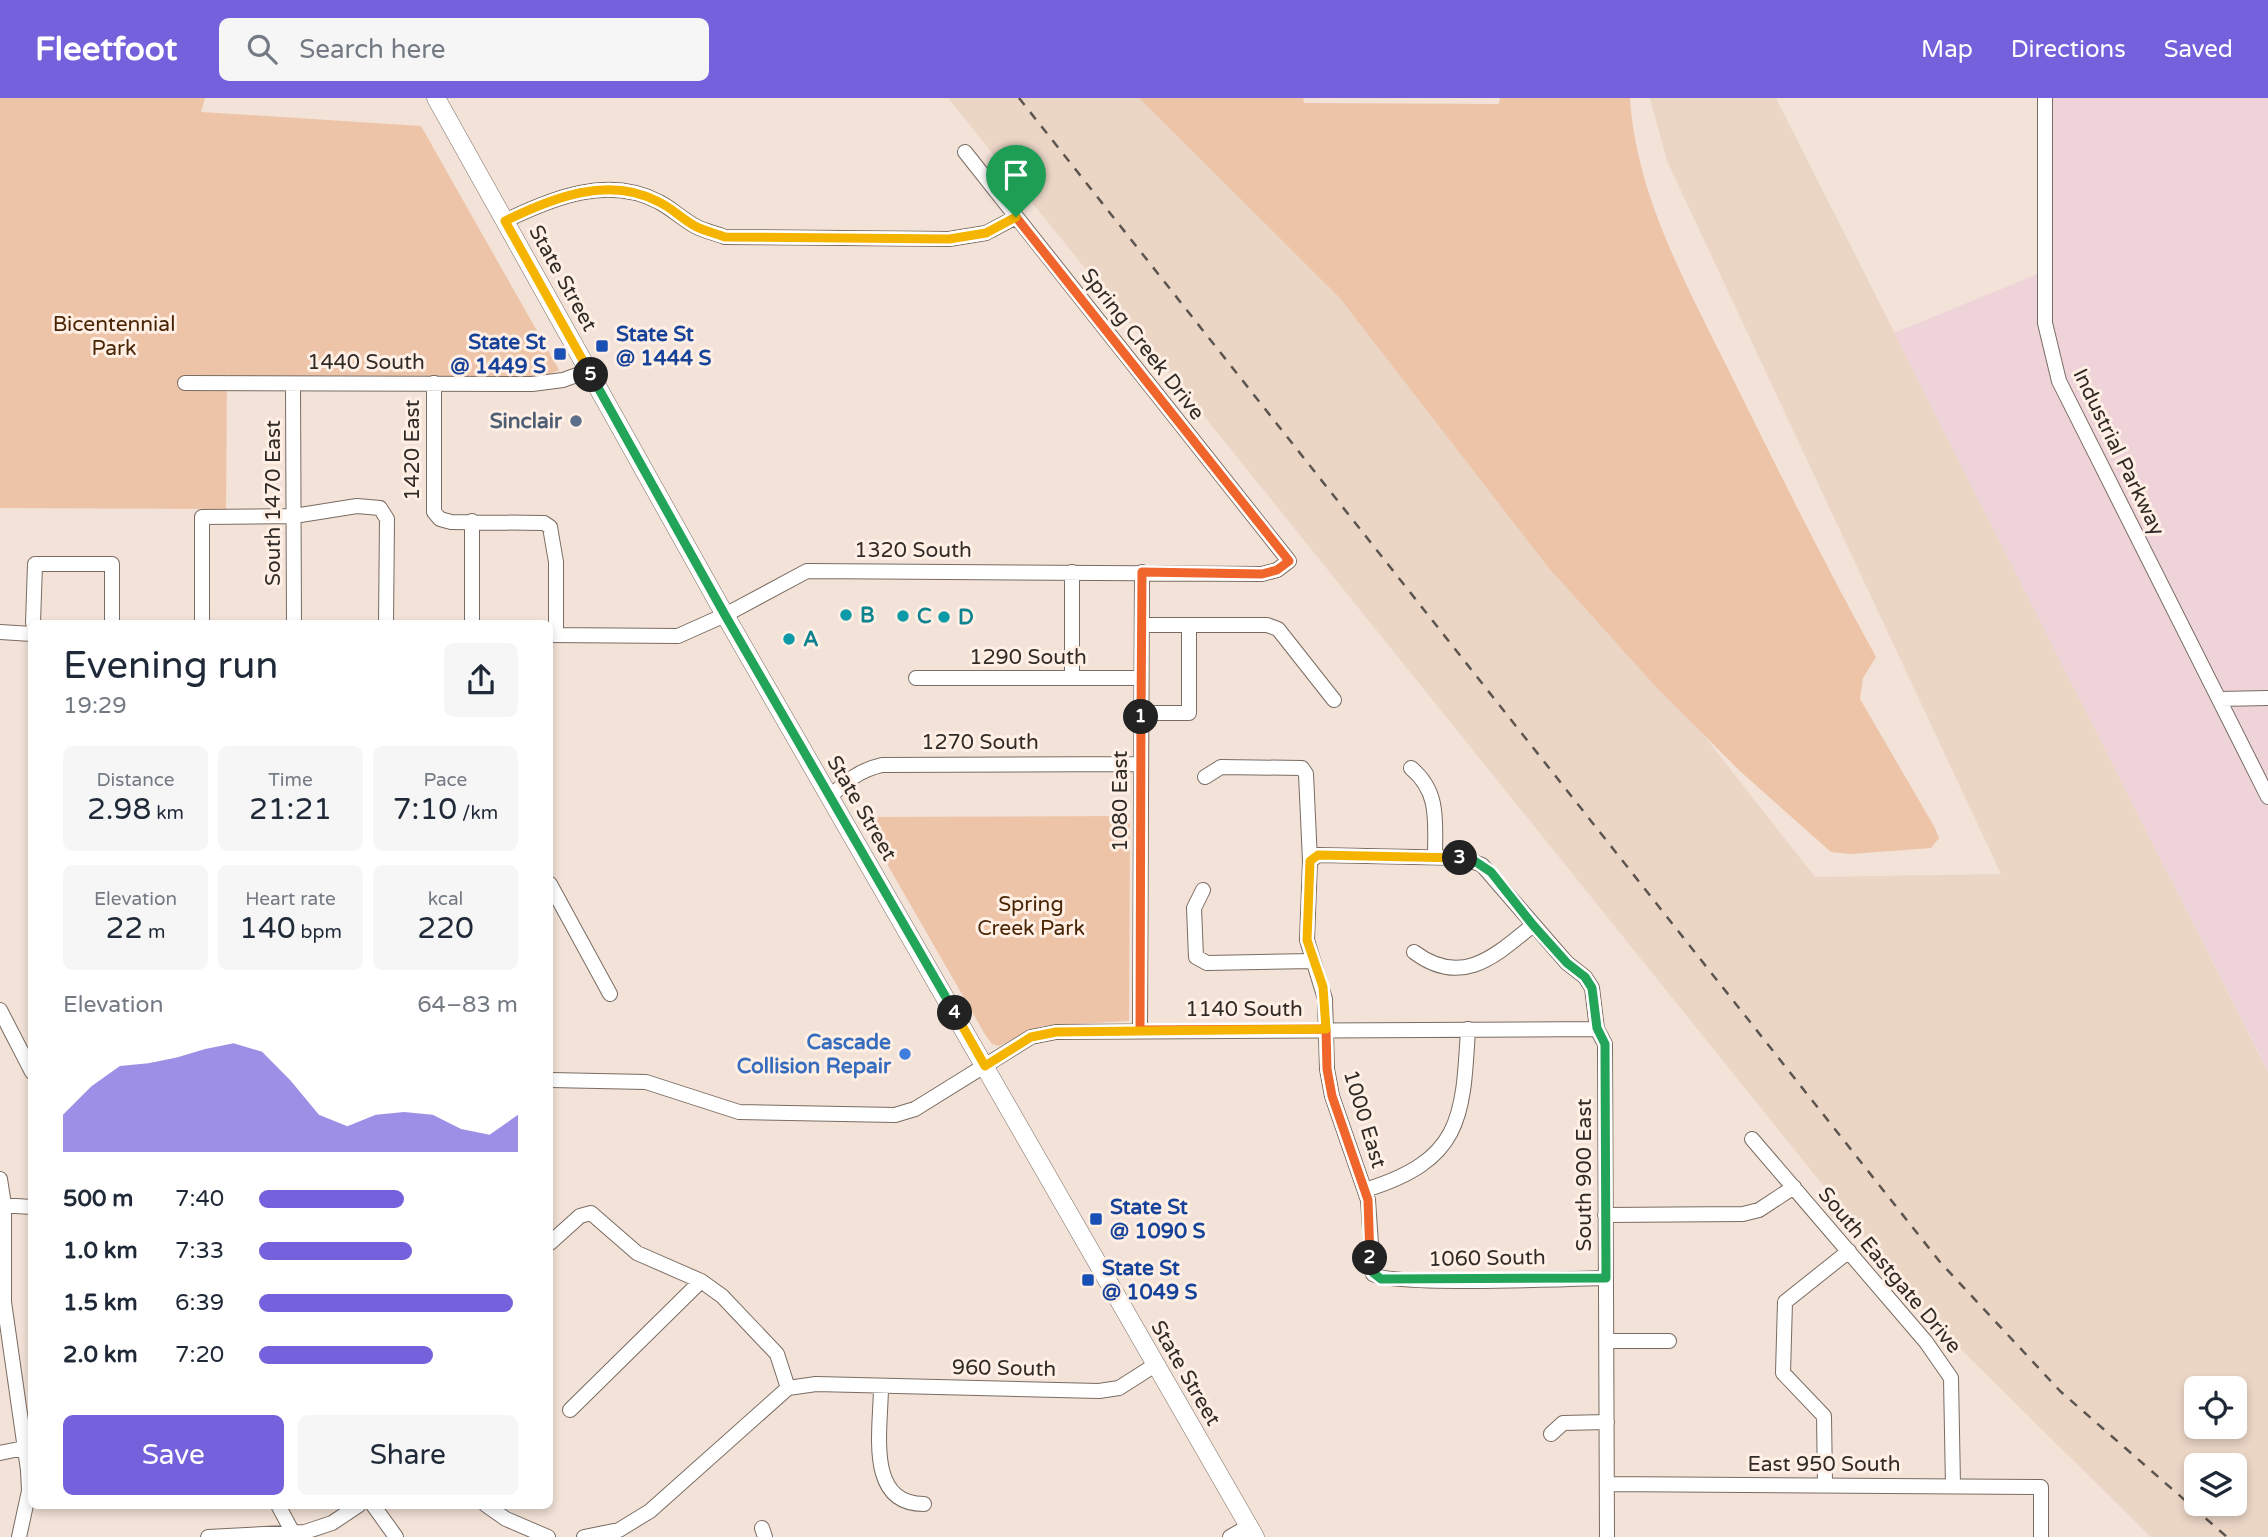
<!DOCTYPE html>
<meta charset="utf-8">
<style>
:root{--surface:#fff;--page:#f6f6f7;--text:#1f2937;--muted:#747a83;--accent:#7561db}
body{margin:0;font-family:"Varela Round",sans-serif;background:var(--page);color:var(--text);height:100vh;display:flex;flex-direction:column;font-size:26px;white-space:nowrap}
*{box-sizing:border-box;margin:0}
p{font-size:23px;color:var(--muted)}
.icon{flex:none;width:38px;height:38px;fill:none;stroke:currentColor;stroke-width:2;stroke-linecap:round;stroke-linejoin:round}
.map{position:relative;flex:1;overflow:hidden}
.drawer{position:absolute;left:28px;top:522px;width:525px;height:889px;display:flex;flex-direction:column;background:var(--surface);border-radius:10px;box-shadow:0 4px 10px #0003}
.drawer>*{flex:none}
.controls{position:absolute;left:2184px;top:1278px;display:grid;gap:14px}
.controls a{display:grid;place-items:center;width:63px;height:63px;border-radius:10px;background:var(--surface);box-shadow:0 4px 10px #0003;font-size:35px}
.pin{position:absolute;display:grid;place-items:center;width:60px;height:60px;color:#fff;margin:-72px -30px;border-radius:50% 50% 50% 0;rotate:-45deg;box-shadow:0 0 7px #0007}
.pin .icon{rotate:45deg}
.km{position:absolute;width:35px;height:35px;margin:-18px;border-radius:50%;background:#222;color:#fff;font-size:19px;line-height:35px;text-align:center}
.round{display:grid;place-items:center;flex:none;width:74px;height:74px;border-radius:10px;background:var(--page)}
.summary{display:flex;align-items:center;justify-content:space-between;height:119px;padding:0 35px}
h1{font-size:38px;font-weight:600;line-height:52px}
.stats{display:grid;grid-template-columns:repeat(3,1fr);gap:10px;height:119px;padding:7px 35px}
.stats div{display:grid;align-content:center;border-radius:10px;background:var(--page);text-align:center}
.stats b{font-size:30px;font-weight:600}
.stats small{font-size:19px;font-weight:400}
.stats p{font-size:19px}
.chart{height:196px;padding:14px 35px}
.chart p{display:flex;justify-content:space-between}
.chart svg{width:100%;height:126px;margin-top:7px;fill:var(--accent);opacity:.7}
.primary-button{display:flex;gap:14px;margin-top:auto;padding:14px 35px}
.primary-button a{flex:1;height:80px;border-radius:10px;background:var(--accent);color:#fff;font-size:28px;font-weight:600;line-height:80px;text-align:center}
.primary-button a+a{background:var(--page);color:var(--text)}
ul{padding:0 35px;list-style:none;font-size:23px}
li{display:grid;grid-template-columns:112px 84px 1fr;align-items:center;height:52px}
li i{height:18px;border-radius:9px;background:var(--accent)}
header{display:flex;align-items:center;gap:42px;box-sizing:border-box;height:98px;padding:0 35px;background:var(--accent);color:#fff}
header strong{font-size:33px}
nav{display:flex;gap:38px;margin-inline-start:auto;font-size:24px}
.search{width:490px;height:63px;background:var(--page);display:flex;align-items:center;gap:18px;box-sizing:border-box;padding:0 24px;border-radius:10px;color:var(--muted);font-size:26px}
.map>svg:first-child{display:block}
.built{fill:#ebd6c6;fill-rule:evenodd}
.industrial{fill:#eed4d9}
.green{fill:#edc4a8}
.lines{fill:none;stroke-linecap:round;stroke-linejoin:round}
.minor-casing{stroke:#7a6c62;stroke-width:16}
.major-casing{stroke:#7a6c62;stroke-width:19}
.minor{stroke:#fff;stroke-width:14}
.major{stroke:#fff;stroke-width:18}
.rail{stroke:#5c544e;stroke-width:2.5;stroke-dasharray:9 9;stroke-linecap:butt}
.split-1-casing{stroke:#fff;stroke-width:14}
.split-2-casing{stroke:#fff;stroke-width:14}
.split-3-casing{stroke:#fff;stroke-width:14}
.split-4-casing{stroke:#fff;stroke-width:14}
.split-5-casing{stroke:#fff;stroke-width:14}
.split-6-casing{stroke:#fff;stroke-width:14}
.split-1{stroke:#f0652b;stroke-width:9}
.split-2{stroke:#f0652b;stroke-width:9}
.split-3{stroke:#22a559;stroke-width:9}
.split-4{stroke:#f5b400;stroke-width:9}
.split-5{stroke:#22a559;stroke-width:9}
.split-6{stroke:#f5b400;stroke-width:9}
.transit-dot{fill:#1a4fb4;stroke:#ffefe4;stroke-width:2.5}
.service-dot{fill:#5c6f8a;stroke:#ffefe4;stroke-width:2.5}
.culture-dot{fill:#0f9aa8;stroke:#ffefe4;stroke-width:2.5}
.shop-dot{fill:#3f7fe0;stroke:#ffefe4;stroke-width:2.5}
.labels{text-anchor:middle;stroke-width:6;stroke-linejoin:round;paint-order:stroke}
.street-label{font-size:21px;fill:#312b27;stroke:#ffefe4}
.park-label{font-size:21px;fill:#492505;stroke:#ffefe4}
.transit-label{font-size:21px;font-weight:bold;fill:#164399;stroke:#ffefe4;text-anchor:start}
.service-label{font-size:21px;font-weight:bold;fill:#4e5e75;stroke:#ffefe4;text-anchor:end}
.culture-label{font-size:21px;font-weight:bold;fill:#0d838f;stroke:#ffefe4;text-anchor:start}
.shop-label{font-size:21px;font-weight:bold;fill:#366cbe;stroke:#ffefe4;text-anchor:end}
</style>
<header>
<strong>Fleetfoot</strong>
<div class="search"><svg class="icon" aria-label="search" viewBox="0 0 24 24"><circle cx="10" cy="10" r="6"/><path d="M15 15l6 6"/></svg>Search here</div>
<nav><a>Map</a><a>Directions</a><a>Saved</a></nav>
</header>
<div class="map">
<svg width="2268" height="1439" viewBox="0 0 2268 1439">
<rect width="100%" height="100%" fill="#f2e2d7"/>
<!-- built -->
<path class="built" d="M948 0H1148L1353 191 1815 779 2001 776 1667 63 1650 0H1776L2268 974V1439H2151L1934 1225ZM2196 1290H2235V1328H2196ZM2196 1367H2235V1405H2196Z"/>
<!-- industrial -->
<path class="industrial" d="M2046 0H2268V973L1894 235 2045 173Z"/>
<!-- green -->
<path class="green" d="M0 0H205L201 14 421 28 559 272 545 278 231 279 227 276 226 411 0 410Z
M1139 0H1303L1304 5 1499 6 1500 0H1630C1636 100 1690 193 1733 281 1779 375 1826 468 1876 559L1863 580 1860 601 1935 730 1939 740 1931 750 1851 756 1831 754 1741 674 1656 589 1548 469 1339 199Z
M1130 718 1129 923 1042 928 999 948 992 946 986 938 860 719Z"/>
<g class="lines">
<defs>
<path id="minor" d="M2045 0V225L2059 283 2268 699
M505 123C552 100 608 77 659 104 671 110 682 121 695 128 704 133 715 135 725 139L949 141 986 135 1016 119
M185 285 532 286 563 282 588 273
M434 285V414L440 421 451 424 544 425 550 429 556 464V537
M293 286 294 525
M472 423V525
M1072 474V580
M33 525 35 466H112V525
M202 525V419L294 418 357 408 380 410 387 421 386 525
M1142 527H1267L1278 531 1334 602
M0 534 32 536
M550 537 678 538 725 517 807 473 1262 476 1277 472 1289 463 965 54
M916 580H1141
M2220 601 2268 600
M1141 615H1189V527
M1411 670C1440 694 1435 724 1435 759
M1205 679 1221 669 1302 670 1306 676 1310 763 1307 842 1325 901 1327 971 1332 998 1368 1102 1373 1176C1388 1188 1573 1181 1606 1180
M830 699C846 683 860 672 882 667L1141 666
M1310 763 1318 757 1463 760 1482 767 1567 865 1585 879 1592 890 1597 931 1605 946 1607 1439
M550 786 610 896
M1203 792 1194 810 1196 859 1207 865 1313 863
M1414 854C1462 890 1495 858 1533 827
M0 912 32 974
M1140 932 1142 474
M550 982 646 984 739 1014 895 1017 915 1011 1031 939 1056 934 1597 931
M1752 1041 1926 1244 1951 1280 1953 1388
M0 1081 4 1107V1204L28 1372 29 1393 19 1439
M1365 1092C1462 1062 1463 1020 1468 931
M0 1107 32 1109
M1605 1117 1743 1116 1759 1112 1794 1089
M550 1145 580 1118 591 1115 637 1155 701 1183 722 1198 777 1256 788 1290
M1606 1243H1669
M881 1288C881 1331 865 1406 924 1406
M570 1312 701 1183
M1551 1336 1563 1325 1607 1324
M0 1355 24 1350
M1607 1386 2041 1389V1439
M1825 1386 1824 1318 1783 1275 1785 1204 1849 1153
M278 1407 293 1435
M373 1407 396 1439
M486 1407 506 1421 548 1439
M762 1430 765 1439
M208 1439 305 1434 332 1425 359 1407
M584 1439 619 1432 650 1413 788 1290 816 1286 1099 1293 1119 1290 1155 1267
M1230 1439 1249 1428"/>
<path id="major" d="M436 0 725 517 1255 1439"/>
</defs>
<!-- minor casing -->
<use href="#minor" class="minor-casing"/>
<!-- major casing -->
<use href="#major" class="major-casing"/>
<!-- minor -->
<use href="#minor" class="minor"/>
<!-- major -->
<use href="#major" class="major"/>
<!-- rail -->
<path class="rail" d="M1019 0 1940 1164 2060 1293 2227 1439"/>
</g>
<g class="lines">
<defs>
<path id="split-1" d="M1016 119 1289 463 1277 472 1262 476 1142 474 1141 619"/>
<path id="split-2" d="M1141 619 1140 932 1326 931 1327 971 1332 998 1368 1102 1370 1160"/>
<path id="split-3" d="M1370 1160 1371 1173 1381 1181 1606 1180 1605 946 1597 930 1592 890 1585 879 1567 865 1533 827 1491 774 1473 762 1460 760"/>
<path id="split-4" d="M955 915 985 968 1031 939 1056 934 1326 931 1323 889 1307 842 1310 763 1318 757 1460 760"/>
<path id="split-5" d="M591 277 725 517 955 915"/>
<path id="split-6" d="M591 277 505 123C552 100 608 77 659 104 672 110 682 121 695 128 704 133 715 135 725 139L949 141 986 135 1016 119"/>
</defs>
<!-- split-1 casing -->
<use href="#split-1" class="split-1-casing"/>
<!-- split-2 casing -->
<use href="#split-2" class="split-2-casing"/>
<!-- split-3 casing -->
<use href="#split-3" class="split-3-casing"/>
<!-- split-4 casing -->
<use href="#split-4" class="split-4-casing"/>
<!-- split-5 casing -->
<use href="#split-5" class="split-5-casing"/>
<!-- split-6 casing -->
<use href="#split-6" class="split-6-casing"/>
<!-- split-1 -->
<use href="#split-1" class="split-1"/>
<!-- split-2 -->
<use href="#split-2" class="split-2"/>
<!-- split-3 -->
<use href="#split-3" class="split-3"/>
<!-- split-4 -->
<use href="#split-4" class="split-4"/>
<!-- split-5 -->
<use href="#split-5" class="split-5"/>
<!-- split-6 -->
<use href="#split-6" class="split-6"/>
</g>
<!-- markers -->
<g class="transit-dot">
<rect x="595" y="241" width="14" height="14" rx="3.5"/>
<rect x="553" y="249" width="14" height="14" rx="3.5"/>
<rect x="1089" y="1114" width="14" height="14" rx="3.5"/>
<rect x="1081" y="1175" width="14" height="14" rx="3.5"/>
</g>
<circle class="service-dot" cx="576" cy="323" r="7"/>
<g class="culture-dot">
<circle cx="846" cy="517" r="7"/>
<circle cx="903" cy="518" r="7"/>
<circle cx="944" cy="519" r="7"/>
<circle cx="789" cy="541" r="7"/>
</g>
<circle class="shop-dot" cx="905" cy="956" r="7"/>
<g class="labels">
<!-- street labels -->
<g class="street-label">
<text transform="translate(563 180) rotate(61)" y="7">State Street</text>
<text transform="translate(1143 246) rotate(52)" y="7">Spring Creek Drive</text>
<text x="366" y="271">1440 South</text>
<text transform="translate(412 352) rotate(-90)" y="7">1420 East</text>
<text transform="translate(2119 354) rotate(64)" y="7">Industrial Parkway</text>
<text transform="translate(273 405) rotate(-90)" y="7">South 1470 East</text>
<text x="913" y="459">1320 South</text>
<text x="1028" y="566">1290 South</text>
<text x="980" y="651">1270 South</text>
<text transform="translate(1120 703) rotate(-90)" y="7">1080 East</text>
<text transform="translate(862 710) rotate(60)" y="7">State Street</text>
<text x="1244" y="918">1140 South</text>
<text transform="translate(1365 1021) rotate(73)" y="7">1000 East</text>
<text transform="translate(1584 1077) rotate(-90)" y="7">South 900 East</text>
<text transform="translate(1487 1160) rotate(-1)" y="7">1060 South</text>
<text transform="translate(1890 1172) rotate(50)" y="7">South Eastgate Drive</text>
<text transform="translate(1004 1270) rotate(1)" y="7">960 South</text>
<text transform="translate(1186 1275) rotate(60)" y="7">State Street</text>
<text x="1824" y="1373">East 950 South</text>
</g>
<!-- park labels -->
<g class="park-label">
<text x="114" y="233">Bicentennial<tspan x="114" dy="24">Park</tspan></text>
<text x="1031" y="813">Spring<tspan x="1031" dy="24">Creek Park</tspan></text>
</g>
<!-- transit labels -->
<g class="transit-label">
<text x="616" y="243">State St<tspan x="616" dy="24">@ 1444 S</tspan></text>
<text x="546" y="251" text-anchor="end">State St<tspan x="546" dy="24">@ 1449 S</tspan></text>
<text x="1110" y="1116">State St<tspan x="1110" dy="24">@ 1090 S</tspan></text>
<text x="1102" y="1177">State St<tspan x="1102" dy="24">@ 1049 S</tspan></text>
</g>
<!-- service labels -->
<g class="service-label">
<text x="562" y="330">Sinclair</text>
</g>
<!-- culture labels -->
<g class="culture-label">
<text x="860" y="524">B</text>
<text x="917" y="525">C</text>
<text x="958" y="526">D</text>
<text x="803" y="548">A</text>
</g>
<!-- shop labels -->
<g class="shop-label">
<text x="891" y="951">Cascade<tspan x="891" dy="24">Collision Repair</tspan></text>
</g>
</g>
</svg>
<div class="controls">
<a><svg class="icon" aria-label="locate" viewBox="0 0 24 24"><circle cx="12" cy="12" r="6"/><path d="M12 2v4M12 18v4M2 12h4M18 12h4"/></svg></a>
<a><svg class="icon" aria-label="layers" viewBox="0 0 24 24"><path d="M12 4l9 5-9 5-9-5zM3 14l9 5 9-5"/></svg></a>
</div>
<div class="pin" style="left:1016px;top:119px;background:#1e9e55"><svg class="icon" aria-label="arrive" viewBox="0 0 24 24"><path d="M6 21V4h12l-3 4 3 4H6"/></svg></div>
<b class="km" style="left:1141px;top:619px">1</b>
<b class="km" style="left:1370px;top:1160px">2</b>
<b class="km" style="left:1460px;top:760px">3</b>
<b class="km" style="left:955px;top:915px">4</b>
<b class="km" style="left:591px;top:277px">5</b>
<section class="drawer">
<div class="summary"><div><h1>Evening run</h1><p>19:29</p></div><a class="round"><svg class="icon" aria-label="share" viewBox="0 0 24 24"><path d="M12 15V3M7 8l5-5 5 5M5 13v7h14v-7"/></svg></a></div>
<div class="stats">
<div><p>Distance</p><b>2.98<small> km</small></b></div>
<div><p>Time</p><b>21:21</b></div>
<div><p>Pace</p><b>7:10<small> /km</small></b></div>
</div>
<div class="stats">
<div><p>Elevation</p><b>22<small> m</small></b></div>
<div><p>Heart rate</p><b>140<small> bpm</small></b></div>
<div><p>kcal</p><b>220</b></div>
</div>
<div class="chart"><p><span>Elevation</span>64–83 m</p>
<svg viewBox="0 0 160 44" preserveAspectRatio="none"><path d="M0 44V31L10 21L20 14L30 13L40 11L50 8L60 6L70 9L80 19L90 31L100 35L110 31L120 30L130 31L140 36L150 38L160 31V44z"/></svg>
</div>
<ul>
<li><b>500 m</b>7:40<i style="width:56%"></i></li>
<li><b>1.0 km</b>7:33<i style="width:59%"></i></li>
<li><b>1.5 km</b>6:39<i style="width:98%"></i></li>
<li><b>2.0 km</b>7:20<i style="width:67%"></i></li>
</ul>
<div class="primary-button"><a>Save</a><a>Share</a></div>
</section>
</div>
